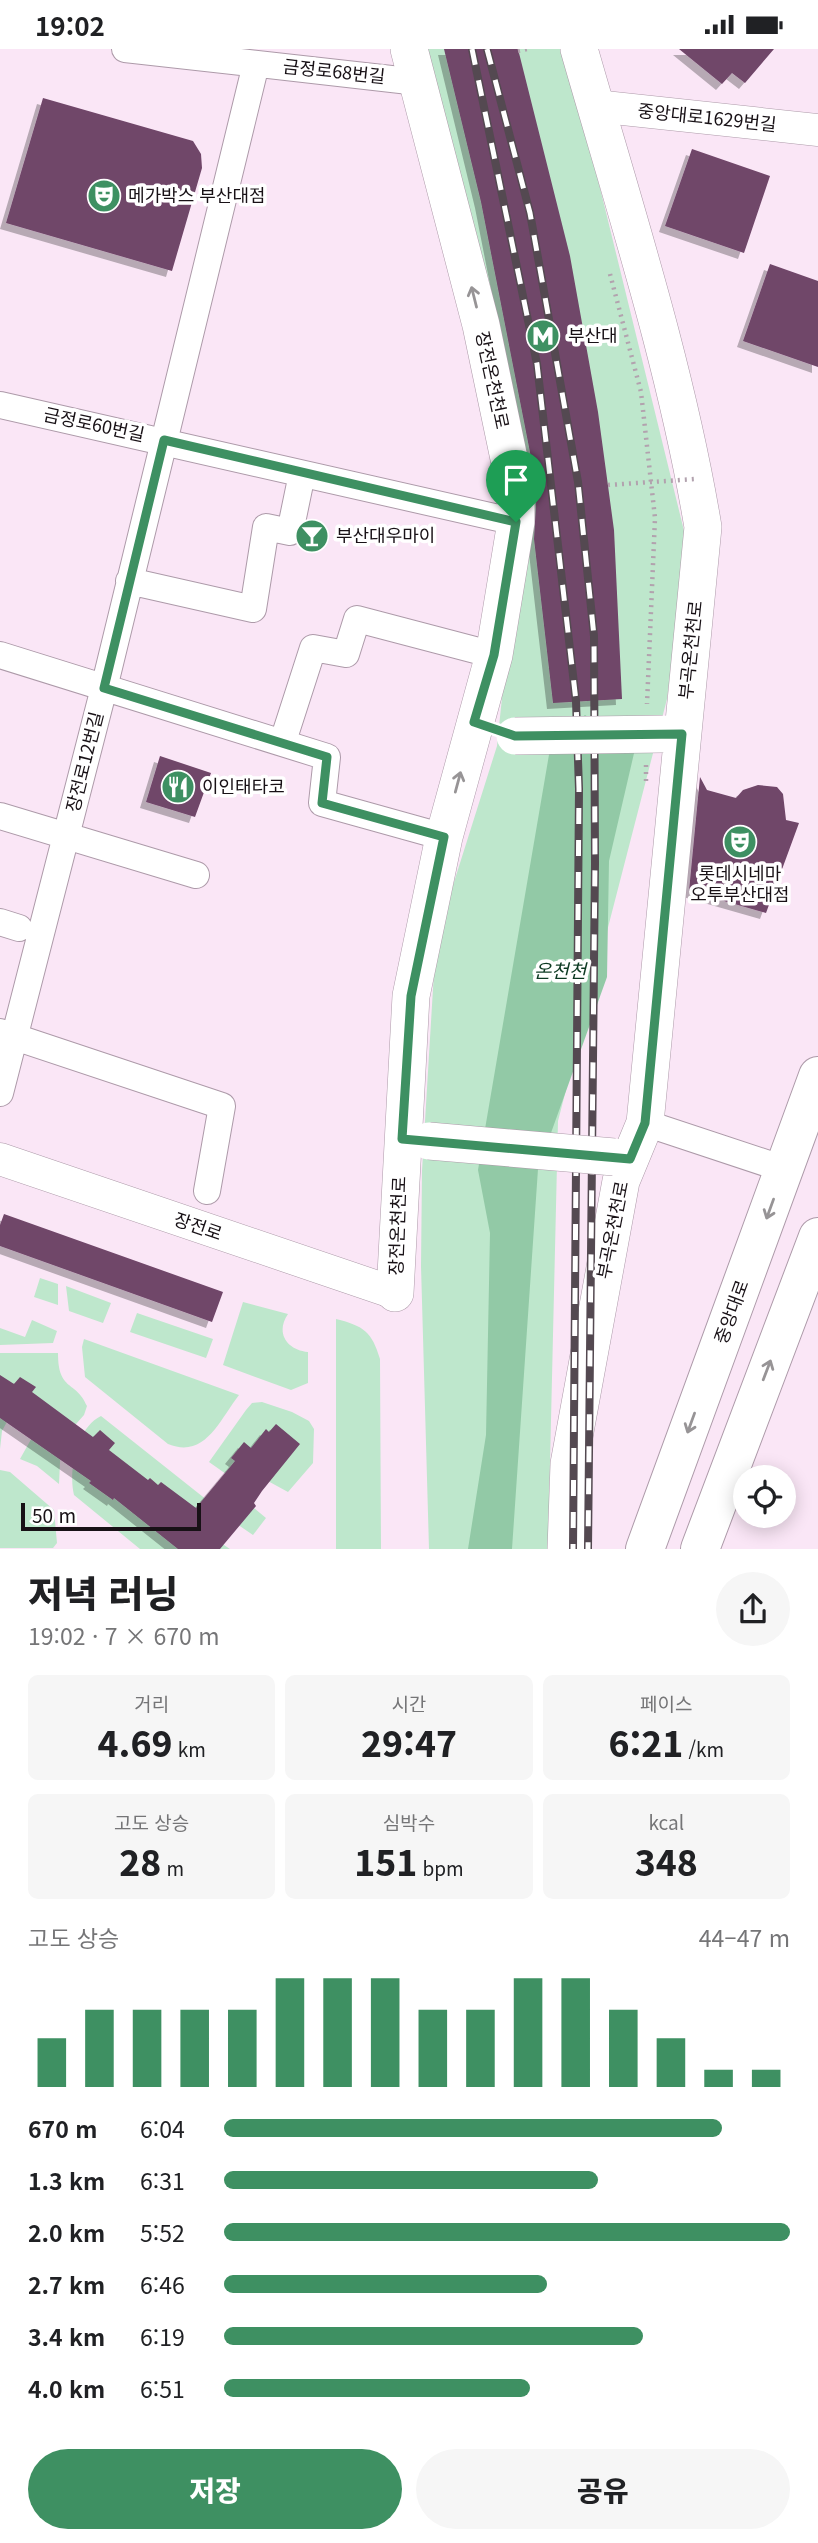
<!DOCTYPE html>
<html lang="ko">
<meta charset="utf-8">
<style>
:root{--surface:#fff;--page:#f6f6f6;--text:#202124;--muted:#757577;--accent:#3e9062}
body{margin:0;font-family:Georgia,"Noto Sans KR",serif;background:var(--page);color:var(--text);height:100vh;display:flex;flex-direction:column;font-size:26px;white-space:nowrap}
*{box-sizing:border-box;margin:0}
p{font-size:23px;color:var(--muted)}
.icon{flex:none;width:38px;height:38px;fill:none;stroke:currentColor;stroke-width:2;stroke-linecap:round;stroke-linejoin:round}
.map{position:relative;height:1500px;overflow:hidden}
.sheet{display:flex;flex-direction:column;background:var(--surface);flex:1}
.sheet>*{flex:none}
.controls{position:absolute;left:733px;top:1416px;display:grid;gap:14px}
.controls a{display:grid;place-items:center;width:63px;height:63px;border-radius:50%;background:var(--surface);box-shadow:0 4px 18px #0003;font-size:35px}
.scale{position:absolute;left:21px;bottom:18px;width:180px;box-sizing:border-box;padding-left:7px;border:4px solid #181116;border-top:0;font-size:19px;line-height:24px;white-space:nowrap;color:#181116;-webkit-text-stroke:5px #fff;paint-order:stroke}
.pin{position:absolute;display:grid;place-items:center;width:60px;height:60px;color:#fff;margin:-72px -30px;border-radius:50% 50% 50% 0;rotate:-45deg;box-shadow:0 0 7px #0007}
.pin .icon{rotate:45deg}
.round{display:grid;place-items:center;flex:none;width:74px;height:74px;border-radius:37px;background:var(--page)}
.overview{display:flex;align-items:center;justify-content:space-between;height:119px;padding:0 28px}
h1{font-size:38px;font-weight:800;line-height:52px}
.metrics{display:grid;grid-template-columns:repeat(3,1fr);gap:10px;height:119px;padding:7px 28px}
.metrics div{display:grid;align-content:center;border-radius:10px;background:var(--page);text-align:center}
.metrics b{font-size:35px;font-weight:800}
.metrics small{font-size:19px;font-weight:400}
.metrics p{font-size:19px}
.chart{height:196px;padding:14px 28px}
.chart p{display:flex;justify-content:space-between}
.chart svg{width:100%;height:126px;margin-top:7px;stroke:var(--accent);stroke-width:6}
.primary-button{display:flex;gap:14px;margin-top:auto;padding:14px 28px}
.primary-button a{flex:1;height:80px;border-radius:42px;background:var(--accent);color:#fff;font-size:28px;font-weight:800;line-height:80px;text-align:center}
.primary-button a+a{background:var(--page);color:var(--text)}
ul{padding:0 28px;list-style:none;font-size:23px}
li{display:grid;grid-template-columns:112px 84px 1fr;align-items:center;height:52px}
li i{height:18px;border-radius:9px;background:var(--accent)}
.status{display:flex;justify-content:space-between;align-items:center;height:49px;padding:0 35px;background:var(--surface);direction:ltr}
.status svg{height:19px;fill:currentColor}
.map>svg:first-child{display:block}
.green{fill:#bee7cc}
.water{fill:#92c9a6}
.building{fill:#704669;filter:url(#shadow)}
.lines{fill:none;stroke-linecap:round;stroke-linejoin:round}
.minor-casing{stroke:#ad9aa9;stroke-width:28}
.tertiary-casing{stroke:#ad9aa9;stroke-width:33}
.secondary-casing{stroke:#ad9aa9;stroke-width:38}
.primary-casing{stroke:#ad9aa9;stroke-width:40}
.path{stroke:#b2a2ae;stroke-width:4.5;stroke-dasharray:2 5;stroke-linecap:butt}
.minor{stroke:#fff;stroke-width:26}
.tertiary{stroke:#fff;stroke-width:32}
.secondary{stroke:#fff;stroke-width:37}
.primary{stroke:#fff;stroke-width:38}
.rail-casing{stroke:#544951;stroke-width:8}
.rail{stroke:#fff;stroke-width:5;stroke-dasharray:16;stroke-linecap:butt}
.secondary-bridge-casing{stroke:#ad9aa9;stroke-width:38;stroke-linecap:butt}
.path-bridge{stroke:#b2a2ae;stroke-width:4.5;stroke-dasharray:2 5;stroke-linecap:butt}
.secondary-bridge{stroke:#fff;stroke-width:37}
.oneway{stroke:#979496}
.route-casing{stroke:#fff;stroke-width:14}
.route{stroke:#3e9062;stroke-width:9}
.labels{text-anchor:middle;stroke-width:7;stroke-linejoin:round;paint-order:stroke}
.street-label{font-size:18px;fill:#181116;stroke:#fff}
.poi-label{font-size:18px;fill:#181116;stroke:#fff;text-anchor:start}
.water-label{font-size:19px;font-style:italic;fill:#0c3922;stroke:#fff}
</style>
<div class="status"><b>19:02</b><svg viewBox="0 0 49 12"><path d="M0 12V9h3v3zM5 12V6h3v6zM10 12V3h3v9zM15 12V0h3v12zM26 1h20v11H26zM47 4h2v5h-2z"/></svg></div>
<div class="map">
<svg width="818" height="1500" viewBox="0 0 818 1500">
<defs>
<filter id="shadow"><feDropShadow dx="-6" dy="6" stdDeviation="0" flood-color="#0004"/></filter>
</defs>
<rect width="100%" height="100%" fill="#fae6f6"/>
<!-- green -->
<path class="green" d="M419 0H566L687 494 667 650 558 1072 548 1500H429L421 1217 422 1122 436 890 497 697 517 503Z
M40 1229 58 1235V1256L34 1248Z
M66 1237 111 1254 103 1274 69 1262Z
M243 1253 288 1265C275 1284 287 1301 308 1303V1334L291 1341 223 1316Z
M137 1264 213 1290 206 1309 130 1283Z
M336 1270C364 1277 372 1283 380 1310L381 1500H336Z
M32 1271 57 1282 53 1294 0 1296V1279L25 1288Z
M84 1290 239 1346C219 1372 205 1410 168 1395L85 1328 82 1298Z
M0 1304H58C58 1343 76 1331 87 1357L84 1366 61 1392 59 1435 37 1417 20 1410 34 1385 9 1369 2 1382 0 1400Z
M262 1353 292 1363 309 1372 314 1380 313 1414 288 1443 266 1431 248 1454 266 1469 253 1486 231 1471 215 1490 230 1500H140L74 1446C68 1422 77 1378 101 1367L217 1459 236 1432 209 1413 246 1361 252 1354Z
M0 1421 10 1423 54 1461 57 1494 53 1499H0Z"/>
<!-- water -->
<path class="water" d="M585 666 635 700 609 812 607 928 538 1120 512 1500H468L486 1386 490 1184 478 1121 551 694Z"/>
<!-- building -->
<path class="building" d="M444 0H518L570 207 598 363 614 481 622 650 553 654 534 490 537 439 481 153Z
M679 0H774L745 34 732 24 722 35Z
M43 49 193 92 201 105 202 119 172 222 6 174Z
M692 100 770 127 744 204 665 177Z
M770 215 818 232V318L743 292Z
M160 707 211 724 195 768 146 753Z
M700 728 707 741 736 749 743 741 758 736 777 738 783 745 786 771 799 774 766 864 689 842Z
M4 1165 223 1243 212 1273 0 1197V1176Z
M0 1326 14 1335 20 1328 36 1338 32 1343 93 1388 100 1381 115 1394 109 1401 148 1431 150 1429 158 1436 161 1433 196 1459 235 1412 231 1409 244 1393 251 1399 266 1380 269 1383 276 1375 300 1395 262 1442 254 1454 256 1457 220 1500H178L114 1449 113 1451 89 1434 91 1432 0 1369Z"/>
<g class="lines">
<defs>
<path id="minor" d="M125 0 418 33
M0 356 516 473
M129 532 253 560 266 478 290 483 302 425
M0 606 327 708 322 754 444 788
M283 692 313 599 346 605 357 570 494 606
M0 767 196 826
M0 873 19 879
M0 983 222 1057 207 1142
M0 1044 104 639 256 15
M645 1074 784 1120"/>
<path id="tertiary" d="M595 57 818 81
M0 1110 395 1244"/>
<path id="secondary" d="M395 1244 411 947 444 788 494 606 516 473V443L481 276 409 0
M566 1500 569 1415 621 1132 645 1074 703 478C676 316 624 157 579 0"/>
<path id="primary" d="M645 1500 818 1027
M700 1500 818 1188"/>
</defs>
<!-- minor casing -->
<use href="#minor" class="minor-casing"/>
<!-- tertiary casing -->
<use href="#tertiary" class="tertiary-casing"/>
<!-- secondary casing -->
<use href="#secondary" class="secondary-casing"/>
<!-- primary casing -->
<use href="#primary" class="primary-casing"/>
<!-- path -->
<path class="path" d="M518 2 527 0
M610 225 641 343 655 469 647 655
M646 732V713"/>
<!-- minor -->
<use href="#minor" class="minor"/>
<!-- tertiary -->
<use href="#tertiary" class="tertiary"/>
<!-- secondary -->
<use href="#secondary" class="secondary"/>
<!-- primary -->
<use href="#primary" class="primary"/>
<defs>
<path id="rail" d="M472 0 537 315 576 652 579 740 573 1500
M487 0 530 164 578 433 594 587 595 814 588 1500"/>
</defs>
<!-- rail casing -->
<use href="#rail" class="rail-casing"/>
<!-- rail -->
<use href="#rail" class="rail"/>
<defs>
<path id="secondary-bridge" d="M515 687 663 685
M429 1092 614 1108"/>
</defs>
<!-- secondary-bridge casing -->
<use href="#secondary-bridge" class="secondary-bridge-casing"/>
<!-- path-bridge -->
<path class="path-bridge" d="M608 436 695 430"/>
<!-- secondary-bridge -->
<use href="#secondary-bridge" class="secondary-bridge"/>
</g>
<!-- one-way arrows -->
<defs><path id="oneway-shaft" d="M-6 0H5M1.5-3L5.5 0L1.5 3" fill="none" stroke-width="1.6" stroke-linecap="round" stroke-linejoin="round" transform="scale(1.75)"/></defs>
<g class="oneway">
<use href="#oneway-shaft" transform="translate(474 248) rotate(-104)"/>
<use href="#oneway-shaft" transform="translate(458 733) rotate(-75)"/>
<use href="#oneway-shaft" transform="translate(770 1160) rotate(110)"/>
<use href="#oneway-shaft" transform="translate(767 1321) rotate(-69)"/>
<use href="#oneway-shaft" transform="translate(691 1374) rotate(110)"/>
</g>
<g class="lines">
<defs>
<path id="route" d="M164 391 516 473 494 606 474 673 515 687 682 685 645 1074 630 1110 402 1090 411 947 444 788 322 754 327 708 104 639Z"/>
</defs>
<!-- route casing -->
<use href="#route" class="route-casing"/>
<!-- route -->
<use href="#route" class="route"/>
</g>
<!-- icons -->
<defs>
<symbol id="theatre-disc" viewBox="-11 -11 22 22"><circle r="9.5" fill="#3e9062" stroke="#fff"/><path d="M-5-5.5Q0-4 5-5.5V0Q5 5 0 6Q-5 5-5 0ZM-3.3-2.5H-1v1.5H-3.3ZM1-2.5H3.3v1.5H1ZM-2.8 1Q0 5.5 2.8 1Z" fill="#fff"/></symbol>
<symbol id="metro-disc" viewBox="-11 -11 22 22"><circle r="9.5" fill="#3e9062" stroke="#fff"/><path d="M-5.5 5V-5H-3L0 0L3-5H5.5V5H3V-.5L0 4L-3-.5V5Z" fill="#fff"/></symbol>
<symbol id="bar-disc" viewBox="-11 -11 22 22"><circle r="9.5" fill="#3e9062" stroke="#fff"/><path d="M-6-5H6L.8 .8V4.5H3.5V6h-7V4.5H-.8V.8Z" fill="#fff"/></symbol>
<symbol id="restaurant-disc" viewBox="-11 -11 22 22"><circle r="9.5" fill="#3e9062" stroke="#fff"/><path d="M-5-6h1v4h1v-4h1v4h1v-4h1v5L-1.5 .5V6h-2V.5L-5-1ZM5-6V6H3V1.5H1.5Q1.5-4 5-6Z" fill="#fff"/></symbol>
</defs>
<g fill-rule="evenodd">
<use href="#theatre-disc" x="85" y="128" width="38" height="38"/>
<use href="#metro-disc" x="524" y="268" width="38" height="38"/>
<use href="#bar-disc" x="293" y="468" width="38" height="38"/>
<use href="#restaurant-disc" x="159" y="719" width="38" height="38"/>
<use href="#theatre-disc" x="721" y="774" width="38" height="38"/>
</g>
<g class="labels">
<!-- street labels -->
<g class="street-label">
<text transform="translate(334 23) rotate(6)" y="6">금정로68번길</text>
<text transform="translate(707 69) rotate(6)" y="6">중앙대로1629번길</text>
<text transform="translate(492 331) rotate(78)" y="6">장전온천천로</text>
<text transform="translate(94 376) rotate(12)" y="6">금정로60번길</text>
<text transform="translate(691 601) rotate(-84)" y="6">부곡온천천로</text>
<text transform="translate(85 713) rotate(-76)" y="6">장전로12번길</text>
<text transform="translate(398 1177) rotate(-88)" y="6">장전온천천로</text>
<text transform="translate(198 1178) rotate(19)" y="6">장전로</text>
<text transform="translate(613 1181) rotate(-79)" y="6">부곡온천천로</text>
<text transform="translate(732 1263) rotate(-70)" y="6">중앙대로</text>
</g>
<!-- poi labels -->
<g class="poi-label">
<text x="128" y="153">메가박스 부산대점</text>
<text x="568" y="293">부산대</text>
<text x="336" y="493">부산대우마이</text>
<text x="202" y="744">이인태타코</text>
<text x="740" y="831" text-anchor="middle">롯데시네마<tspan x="740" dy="21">오투부산대점</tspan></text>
</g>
<!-- water labels -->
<g class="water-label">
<text x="560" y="929">온천천</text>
</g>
</g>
</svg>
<div class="controls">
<a><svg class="icon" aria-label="locate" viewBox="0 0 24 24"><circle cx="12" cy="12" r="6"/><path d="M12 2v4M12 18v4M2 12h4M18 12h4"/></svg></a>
</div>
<div class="scale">50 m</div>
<div class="pin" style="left:516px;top:473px;background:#1e9e55"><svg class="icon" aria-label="arrive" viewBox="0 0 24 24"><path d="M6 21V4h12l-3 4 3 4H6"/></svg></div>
</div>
<section class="sheet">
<div class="overview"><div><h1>저녁 러닝</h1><p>19:02 · 7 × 670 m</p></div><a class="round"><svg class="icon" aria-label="share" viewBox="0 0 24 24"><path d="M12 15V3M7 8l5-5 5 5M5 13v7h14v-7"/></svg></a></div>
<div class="metrics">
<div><p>거리</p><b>4.69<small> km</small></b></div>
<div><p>시간</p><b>29:47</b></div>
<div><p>페이스</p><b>6:21<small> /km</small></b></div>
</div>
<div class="metrics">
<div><p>고도 상승</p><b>28<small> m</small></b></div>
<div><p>심박수</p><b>151<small> bpm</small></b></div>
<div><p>kcal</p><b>348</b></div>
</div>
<div class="chart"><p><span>고도 상승</span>44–47 m</p>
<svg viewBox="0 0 160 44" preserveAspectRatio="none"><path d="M5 44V27M15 44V17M25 44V17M35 44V17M45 44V17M55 44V6M65 44V6M75 44V6M85 44V17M95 44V17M105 44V6M115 44V6M125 44V17M135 44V27M145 44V38M155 44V38"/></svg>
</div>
<ul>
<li><b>670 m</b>6:04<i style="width:88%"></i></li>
<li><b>1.3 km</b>6:31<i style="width:66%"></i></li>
<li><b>2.0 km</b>5:52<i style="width:100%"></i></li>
<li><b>2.7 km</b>6:46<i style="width:57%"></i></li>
<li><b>3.4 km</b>6:19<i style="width:74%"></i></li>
<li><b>4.0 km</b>6:51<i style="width:54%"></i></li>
</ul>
<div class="primary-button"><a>저장</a><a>공유</a></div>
</section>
